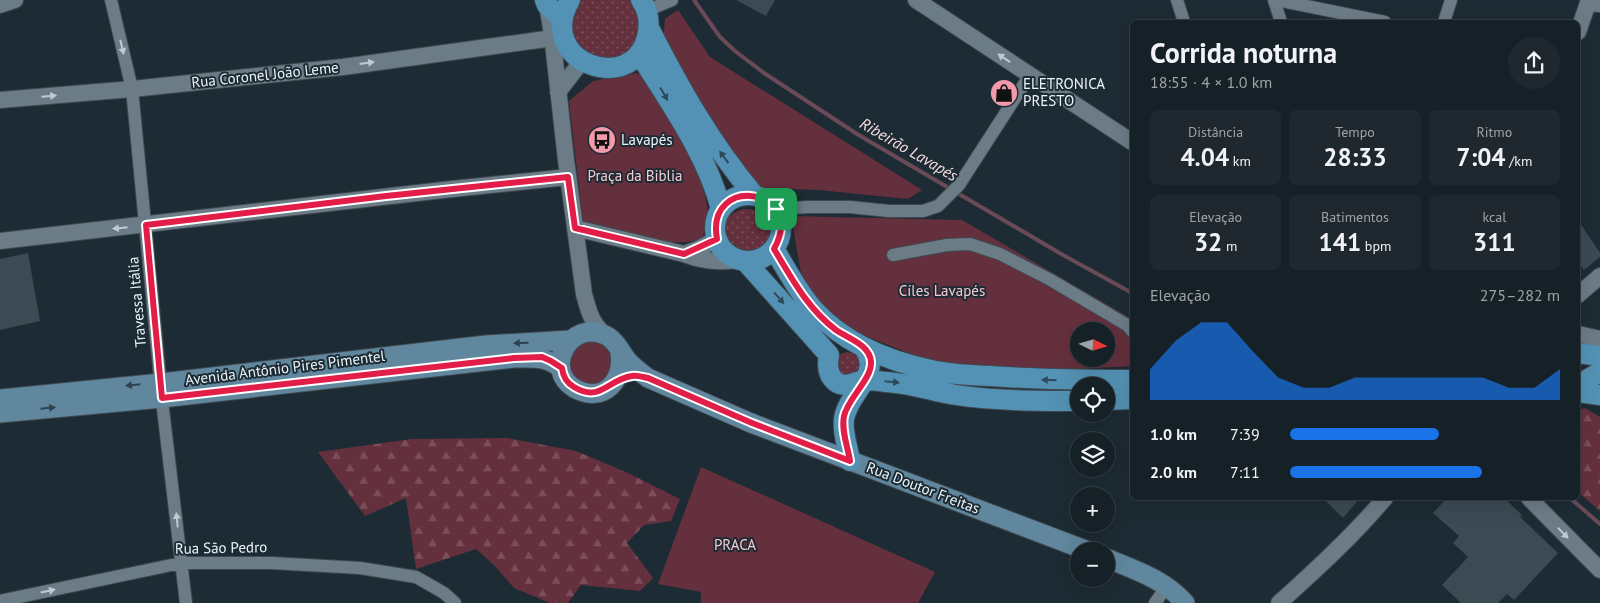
<!DOCTYPE html>
<html lang="pt">
<meta charset="utf-8">
<style>
:root{--surface:#162027;--page:#1f282f;--text:#f1f3f6;--muted:#9ea3a7;--line:#353e44;--accent:#1a73e8}
body{margin:0;font-family:"PT Sans",sans-serif;background:var(--page);color:var(--text);height:100vh;display:flex;flex-direction:column;font-size:19px;white-space:nowrap}
*{box-sizing:border-box;margin:0}
p{font-size:16px;color:var(--muted)}
.icon{flex:none;width:28px;height:28px;fill:none;stroke:currentColor;stroke-width:2;stroke-linecap:round;stroke-linejoin:round}
.map{position:relative;flex:1;overflow:hidden}
.side{position:absolute;left:1130px;top:20px;width:450px;height:480px;display:flex;flex-direction:column;background:var(--surface);border-radius:8px;box-shadow:0 5px 20px #0002,0 0 0 1px var(--line)}
.side>*{flex:none}
.needle{width:32px;rotate:95deg}
.controls{position:absolute;left:1070px;top:322px;display:grid;gap:10px}
.controls a{display:grid;place-items:center;width:45px;height:45px;border-radius:50%;background:var(--surface);box-shadow:0 5px 20px #0002,0 0 0 1px var(--line);font-size:25px}
.pin{position:absolute;display:grid;place-items:center;width:42px;height:42px;color:#fff;margin:-21px;border-radius:10px;box-shadow:0 2px 8px #0006}
.round{display:grid;place-items:center;flex:none;width:52px;height:52px;border-radius:26px;background:var(--page)}
.overview{display:flex;align-items:center;justify-content:space-between;height:85px;padding:0 20px}
h1{font-size:28px;font-weight:600;line-height:38px}
.metrics{display:grid;grid-template-columns:repeat(3,1fr);gap:8px;height:85px;padding:5px 20px}
.metrics div{display:grid;align-content:center;border-radius:8px;background:var(--page);text-align:center}
.metrics b{font-size:25px;font-weight:600}
.metrics small{font-size:14px;font-weight:400}
.metrics p{font-size:14px}
.chart{height:140px;padding:10px 20px}
.chart p{display:flex;justify-content:space-between}
.chart svg{width:100%;height:90px;margin-top:5px;fill:var(--accent);opacity:.7}
ul{padding:0 20px;list-style:none;font-size:16px}
li{display:grid;grid-template-columns:80px 60px 1fr;align-items:center;height:38px}
li i{height:12px;border-radius:6px;background:var(--accent)}
.map>svg:first-child{display:block}
.grass{fill:url(#grass-dots)}
.forest{fill:url(#forest-firs)}
.park{fill:#65303d;fill-rule:evenodd}
.lines{fill:none;stroke-linecap:round;stroke-linejoin:round}
.stream{stroke:#6b4a58;stroke-width:4}
.building{fill:#3c4a54}
.minor-casing{stroke:#3e4951;stroke-width:14}
.tertiary-casing{stroke:#3e4951;stroke-width:18}
.secondary-casing{stroke:#3e4951;stroke-width:21}
.primary-casing{stroke:#3e4951;stroke-width:22}
.minor{stroke:#6c7c86;stroke-width:12}
.tertiary{stroke:#6c7c86;stroke-width:16}
.secondary{stroke:#60879d;stroke-width:19}
.primary{stroke:#5392b4;stroke-width:20}
.oneway{fill:#bfcbd2}
.oneway2{fill:#2d4a5a}
.oneway3{fill:#2e424e}
.route-casing{stroke:#fff;stroke-width:10}
.route{stroke:#e11d48;stroke-width:6}
.labels{text-anchor:middle;stroke-width:4;stroke-linejoin:round;paint-order:stroke}
.street-label{font-size:15px;fill:#ecf5fb;stroke:#1d2b34}
.poi-label{font-size:15px;fill:#ecf5fb;stroke:#1d2b34;text-anchor:start}
.park-label{font-size:15px;fill:#f7cad2;stroke:#1d2b34}
.water-label{font-size:16px;font-style:italic;fill:#f5dee1;stroke:#1d2b34}
</style>
<div class="map">
<svg width="1600" height="603" viewBox="0 0 1600 603">
<defs>
<pattern id="grass-dots" width="8" height="8" patternUnits="userSpaceOnUse" patternTransform="scale(1.25)"><rect width="8" height="8" fill="#65303d"/><path d="M2 2h.1M6 6h.1" fill="none" stroke="#7b4f5a" stroke-width="1.8" stroke-linecap="round"/></pattern>
<pattern id="forest-firs" width="22" height="20" patternUnits="userSpaceOnUse" patternTransform="scale(1.25)"><rect width="22" height="20" fill="#65303d"/><path d="M5 1l3.5 6h-7zM16 11l3.5 6h-7z" fill="#7b4f5a"/></pattern>
</defs>
<rect width="100%" height="100%" fill="#1d2b34"/>
<!-- grass -->
<path class="grass" d="M579 0H632L638 7 642 30 630 51 609 61 586 55 571 37V13Z
M723 233a24 24 0 1 1 48 0a24 24 0 1 1-48 0Z
M847 352C860 354 860 361 861 373L844 382 832 363 838 355Z"/>
<!-- forest -->
<path class="forest" d="M1585 408 1600 417V511L1578 492V410Z
M507 438 576 451 628 473 680 499 671 521 644 525 627 543 653 578 640 591 581 585 568 603H550L514 588 495 566 476 549 416 569 406 498 365 516 318 452 412 439Z"/>
<!-- park -->
<path class="park" d="M678 10 710 57 922 190 908 199 819 190 759 188 725 158 663 44 665 19Z
M637 73 649 79C667 113 715 188 707 224 706 229 703 234 702 239 663 250 621 231 583 221L569 101 593 81Z
M791 216 962 220 1132 319V366L1005 373 923 359 851 330 819 305 801 273ZM1079 331H1106V359H1079Z
M595 341C611 346 613 355 613 371L597 386 576 381C562 358 568 345 595 341Z
M701 467 935 572 918 603H701V592L658 584Z"/>
<g class="lines">
<!-- stream -->
<path class="stream" d="M694 0 720 37 735 51 764 73 857 134 1063 255 1132 293
M1570 498 1600 524"/>
</g>
<!-- building -->
<path class="building" d="M736 0H775L766 16Z
M1578 220 1600 253V257L1584 270 1578 262Z
M28 253 40 321 0 330V259Z
M1323 498H1360L1343 518Z
M1447 498H1504L1522 515 1520 517 1558 553 1514 600 1507 594 1498 603H1461L1442 585 1468 557 1453 543 1459 536 1433 513Z"/>
<g class="lines">
<defs>
<path id="minor" d="M111 0 132 89 163 409 186 603
M1177 0 1184 22
M1274 0 1281 22
M1277 0 1385 22
M1587 5 1600 6
M646 11 672 0
M1444 22 1451 0
M776 209 808 207H850L889 211H923L938 206 959 185 1030 75
M893 255 947 245 970 244 1000 254 1049 279 1127 325 1132 331
M0 601 181 563H272L360 568 416 577 444 593 455 603
M1155 603 1167 586"/>
<path id="tertiary" d="M916 0 1132 142
M0 5 15 0
M547 5 552 34 566 160 584 294C589 312 591 322 605 335
M1578 32 1589 0
M558 92 582 61
M0 100 132 89 343 67 553 38 571 52
M575 228 684 254C702 261 717 263 736 260
M0 241 452 189 568 177
M684 254 698 249 717 239
M1578 295 1600 276
M1578 334 1600 339
M1529 498 1600 570
M1279 603C1316 570 1353 536 1385 498"/>
<path id="secondary" d="M619 348C627 379 604 405 574 388 543 369 570 319 605 335 615 339 621 352 627 360 633 367 640 372 648 378L751 423 1088 551
M0 399 161 383 486 345 570 340
M0 413 162 398 514 358C535 358 544 356 561 368
M1106 558C1135 570 1164 579 1185 603"/>
<path id="primary" d="M545 0 547 5 562 19
M570 0C534 63 633 96 647 37 650 24 649 11 641 0
M649 28C679 87 711 144 754 195
M639 53C669 102 706 152 721 209
M715 228a33 33 0 1 1 66 0a33 33 0 1 1-66 0Z
M774 249C787 270 798 292 814 310 844 343 888 361 931 370 955 376 982 375 1007 377 1049 380 1090 380 1132 380
M746 262 829 355C827 365 827 375 836 382 846 389 856 381 866 380 872 380 879 381 885 382 909 383 932 391 956 395 997 401 1038 401 1079 401
M1578 353 1600 356
M1578 385 1600 372
M1578 392 1600 395
M1106 400 1132 399
M850 461C848 447 842 432 844 419 848 392 882 376 865 349"/>
</defs>
<!-- minor casing -->
<use href="#minor" class="minor-casing"/>
<!-- tertiary casing -->
<use href="#tertiary" class="tertiary-casing"/>
<!-- secondary casing -->
<use href="#secondary" class="secondary-casing"/>
<!-- primary casing -->
<use href="#primary" class="primary-casing"/>
<!-- minor -->
<use href="#minor" class="minor"/>
<!-- tertiary -->
<use href="#tertiary" class="tertiary"/>
<!-- secondary -->
<use href="#secondary" class="secondary"/>
<!-- primary -->
<use href="#primary" class="primary"/>
</g>
<!-- one-way arrows -->
<defs><path id="oneway-solid" d="M-6-.8H1V-3.2L6.5 0L1 3.2V.8H-6Z" transform="scale(1.25)"/></defs>
<g class="oneway">
<use href="#oneway-solid" transform="translate(122 47) rotate(76)"/>
<use href="#oneway-solid" transform="translate(1004 58) rotate(-147)"/>
<use href="#oneway-solid" transform="translate(367 63) rotate(-8)"/>
<use href="#oneway-solid" transform="translate(49 96) rotate(-5)"/>
<use href="#oneway-solid" transform="translate(120 228) rotate(174)"/>
<use href="#oneway-solid" transform="translate(177 520) rotate(-96)"/>
<use href="#oneway-solid" transform="translate(1563 533) rotate(46)"/>
<use href="#oneway-solid" transform="translate(48 591) rotate(-12)"/>
</g>
<g class="oneway2">
<use href="#oneway-solid" transform="translate(664 94) rotate(60)"/>
<use href="#oneway-solid" transform="translate(724 157) rotate(-126)"/>
<use href="#oneway-solid" transform="translate(779 298) rotate(49)"/>
<use href="#oneway-solid" transform="translate(1049 380) rotate(-178)"/>
<use href="#oneway-solid" transform="translate(892 382) rotate(5)"/>
</g>
<g class="oneway3">
<use href="#oneway-solid" transform="translate(521 343) rotate(178)"/>
<use href="#oneway-solid" transform="translate(133 385) rotate(174)"/>
<use href="#oneway-solid" transform="translate(48 408) rotate(-6)"/>
</g>
<g class="lines">
<defs>
<path id="route" d="M568 177 575 228 684 254 717 239C705 173 808 188 774 249 792 279 808 309 836 330 849 339 870 345 871 362 872 379 848 398 844 416 841 431 848 447 850 461L752 423 648 378C643 377 637 375 632 376 608 379 601 403 574 387 567 383 563 377 562 368L551 361 542 357 514 358 162 398 146 225 386 196Z"/>
</defs>
<!-- route casing -->
<use href="#route" class="route-casing"/>
<!-- route -->
<use href="#route" class="route"/>
</g>
<!-- icons -->
<defs>
<symbol id="shop-disc" viewBox="-11 -11 22 22"><circle r="9.5" fill="#f29aac" stroke="#1d2b34"/><path d="M-5-2.5h2.3a2.7 3.5 0 0 1 5.4 0H5L5.5 6h-11ZM-1.5-2.5h3a1.5 2.3 0 0 0-3 0Z" fill="#111"/></symbol>
<symbol id="bus-disc" viewBox="-11 -11 22 22"><circle r="9.5" fill="#f29aac" stroke="#1d2b34"/><path d="M-5-6H5V4H4V6H2V4H-2V6H-4V4H-5ZM-3.5-4V0h7V-4ZM-3.5 1.2v1.5H-2V1.2ZM2 1.2v1.5H3.5V1.2Z" fill="#111"/></symbol>
</defs>
<g fill-rule="evenodd">
<use href="#shop-disc" x="988" y="77" width="32" height="32"/>
<use href="#bus-disc" x="586" y="124" width="32" height="32"/>
</g>
<g class="labels">
<!-- street labels -->
<g class="street-label">
<text transform="translate(265 75) rotate(-6)" y="5">Rua Coronel João Leme</text>
<text transform="translate(137 302) rotate(-95)" y="5">Travessa Itália</text>
<text transform="translate(285 368) rotate(-7)" y="5">Avenida Antônio Pires Pimentel</text>
<text transform="translate(923 488) rotate(21)" y="5">Rua Doutor Freitas</text>
<text transform="translate(221 548) rotate(-1)" y="5">Rua São Pedro</text>
</g>
<!-- poi labels -->
<g class="poi-label">
<text x="1023" y="89">ELETRONICA<tspan x="1023" dy="17">PRESTO</tspan></text>
<text x="621" y="145">Lavapés</text>
</g>
<!-- park labels -->
<g class="park-label">
<text x="635" y="181">Praça da Biblia</text>
<text x="942" y="296">Cíles Lavapés</text>
<text x="735" y="550">PRACA</text>
</g>
<!-- water labels -->
<g class="water-label">
<text transform="translate(909 149) rotate(30)" y="6">Ribeirão Lavapés</text>
</g>
</g>
</svg>
<div class="controls">
<a><svg class="needle" viewBox="-14 -14 28 28"><path d="M0-13l5 13h-10z" fill="#e53935"/><path d="M0 13l5-13h-10z" fill="#9ea3a7"/></svg></a>
<a><svg class="icon" aria-label="locate" viewBox="0 0 24 24"><circle cx="12" cy="12" r="6"/><path d="M12 2v4M12 18v4M2 12h4M18 12h4"/></svg></a>
<a><svg class="icon" aria-label="layers" viewBox="0 0 24 24"><path d="M12 4l9 5-9 5-9-5zM3 14l9 5 9-5"/></svg></a>
<a>+</a>
<a>−</a>
</div>
<div class="pin" style="left:776px;top:209px;background:#1e9e55"><svg class="icon" aria-label="arrive" viewBox="0 0 24 24"><path d="M6 21V4h12l-3 4 3 4H6"/></svg></div>
<section class="side">
<div class="overview"><div><h1>Corrida noturna</h1><p>18:55 · 4 × 1.0 km</p></div><a class="round"><svg class="icon" aria-label="share" viewBox="0 0 24 24"><path d="M12 15V3M7 8l5-5 5 5M5 13v7h14v-7"/></svg></a></div>
<div class="metrics">
<div><p>Distância</p><b>4.04<small> km</small></b></div>
<div><p>Tempo</p><b>28:33</b></div>
<div><p>Ritmo</p><b>7:04<small> /km</small></b></div>
</div>
<div class="metrics">
<div><p>Elevação</p><b>32<small> m</small></b></div>
<div><p>Batimentos</p><b>141<small> bpm</small></b></div>
<div><p>kcal</p><b>311</b></div>
</div>
<div class="chart"><p><span>Elevação</span>275–282 m</p>
<svg viewBox="0 0 160 44" preserveAspectRatio="none"><path d="M0 44V29L10 15L20 6L30 6L40 20L50 33L60 38L70 38L80 33L90 33L100 33L110 33L120 33L130 33L140 38L150 38L160 29V44z"/></svg>
</div>
<ul>
<li><b>1.0 km</b>7:39<i style="width:55%"></i></li>
<li><b>2.0 km</b>7:11<i style="width:71%"></i></li>
</ul>
</section>
</div>
